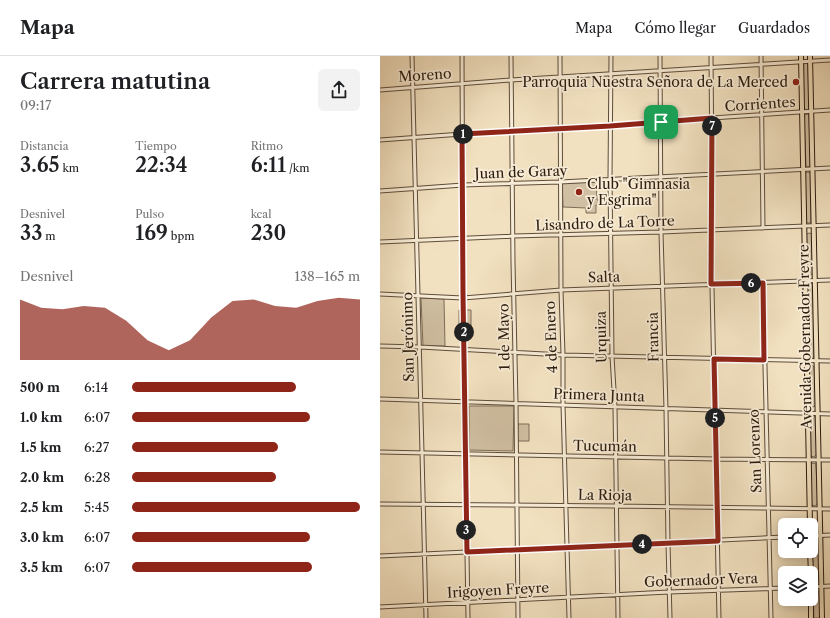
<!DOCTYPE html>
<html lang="es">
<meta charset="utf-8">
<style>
:root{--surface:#fff;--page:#f2f2f2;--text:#202124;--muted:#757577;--line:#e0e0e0;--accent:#8f2418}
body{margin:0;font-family:"Libre Caslon Text",serif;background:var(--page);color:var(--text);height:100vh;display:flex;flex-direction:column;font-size:15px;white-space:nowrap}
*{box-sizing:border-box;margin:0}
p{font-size:13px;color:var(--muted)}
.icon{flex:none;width:22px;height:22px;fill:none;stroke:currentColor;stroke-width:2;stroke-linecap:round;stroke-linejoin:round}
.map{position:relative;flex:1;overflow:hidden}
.drawer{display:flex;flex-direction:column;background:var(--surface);width:380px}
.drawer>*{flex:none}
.controls{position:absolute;left:398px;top:462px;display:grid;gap:8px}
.controls a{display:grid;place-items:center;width:40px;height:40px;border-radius:6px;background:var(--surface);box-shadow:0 2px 10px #0003;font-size:20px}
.pin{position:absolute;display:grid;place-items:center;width:34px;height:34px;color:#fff;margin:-17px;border-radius:8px;box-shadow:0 2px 6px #0006}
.km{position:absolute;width:20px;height:20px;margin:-10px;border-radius:50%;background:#222;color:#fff;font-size:11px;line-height:20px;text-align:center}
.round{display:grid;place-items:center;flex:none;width:42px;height:42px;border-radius:6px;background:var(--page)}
.overview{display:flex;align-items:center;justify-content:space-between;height:68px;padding:0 20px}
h1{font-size:22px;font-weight:600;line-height:30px}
.figures{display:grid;grid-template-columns:repeat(3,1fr);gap:6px;height:68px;padding:4px 20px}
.figures div{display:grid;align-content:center}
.figures b{font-size:20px;font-weight:600}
.figures small{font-size:11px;font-weight:400}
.figures p{font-size:11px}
.chart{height:112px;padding:8px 20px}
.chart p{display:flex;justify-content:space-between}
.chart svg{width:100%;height:72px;margin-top:4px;fill:var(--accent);opacity:.7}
ul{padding:0 20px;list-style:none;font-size:13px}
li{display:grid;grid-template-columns:64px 48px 1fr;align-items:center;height:30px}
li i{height:10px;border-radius:5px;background:var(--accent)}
header{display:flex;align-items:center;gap:24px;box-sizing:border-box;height:56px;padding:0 20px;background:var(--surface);border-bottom:1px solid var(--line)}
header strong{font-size:19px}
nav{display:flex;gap:22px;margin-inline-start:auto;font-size:14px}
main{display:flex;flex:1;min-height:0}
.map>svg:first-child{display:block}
.green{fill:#d0bfa2;stroke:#7e6d58}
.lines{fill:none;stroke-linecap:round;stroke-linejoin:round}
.minor-casing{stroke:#5e4c3a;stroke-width:5}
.major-casing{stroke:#2c1b0e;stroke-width:6}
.minor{stroke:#f7ecd6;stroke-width:3}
.major{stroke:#f2e1c0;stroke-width:4}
.route-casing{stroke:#fff;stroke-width:8}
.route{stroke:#8f2418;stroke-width:5}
.poi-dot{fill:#8f2418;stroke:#f7ecd6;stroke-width:1.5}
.labels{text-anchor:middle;stroke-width:3.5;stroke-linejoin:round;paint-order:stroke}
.street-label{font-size:14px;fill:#2c1b0e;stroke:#f7ecd6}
.poi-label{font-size:14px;fill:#2c1b0e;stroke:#f7ecd6;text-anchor:end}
</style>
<header>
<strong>Mapa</strong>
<nav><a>Mapa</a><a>Cómo llegar</a><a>Guardados</a></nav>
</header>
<main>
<section class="drawer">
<div class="overview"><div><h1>Carrera matutina</h1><p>09:17</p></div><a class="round"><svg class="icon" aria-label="share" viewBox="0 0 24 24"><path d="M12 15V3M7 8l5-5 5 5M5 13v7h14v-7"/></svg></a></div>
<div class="figures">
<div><p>Distancia</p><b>3.65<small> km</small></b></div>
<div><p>Tiempo</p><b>22:34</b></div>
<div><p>Ritmo</p><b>6:11<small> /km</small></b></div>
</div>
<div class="figures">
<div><p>Desnivel</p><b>33<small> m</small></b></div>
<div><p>Pulso</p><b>169<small> bpm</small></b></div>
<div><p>kcal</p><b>230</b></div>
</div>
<div class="chart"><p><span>Desnivel</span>138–165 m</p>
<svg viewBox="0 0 160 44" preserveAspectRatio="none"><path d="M0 44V7L10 12L20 13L30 11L40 12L50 20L60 32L70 38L80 32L90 18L100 8L110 7L120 11L130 12L140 8L150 6L160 7V44z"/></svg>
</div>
<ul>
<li><b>500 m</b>6:14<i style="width:72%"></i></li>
<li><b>1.0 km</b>6:07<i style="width:78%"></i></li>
<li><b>1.5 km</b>6:27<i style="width:64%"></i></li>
<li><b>2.0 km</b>6:28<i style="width:63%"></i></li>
<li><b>2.5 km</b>5:45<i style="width:100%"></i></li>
<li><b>3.0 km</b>6:07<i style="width:78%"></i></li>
<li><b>3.5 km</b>6:07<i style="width:79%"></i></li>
</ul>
</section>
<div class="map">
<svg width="450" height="562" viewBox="0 0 450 562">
<rect width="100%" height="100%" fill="#f2e1c0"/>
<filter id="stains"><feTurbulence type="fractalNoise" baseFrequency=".005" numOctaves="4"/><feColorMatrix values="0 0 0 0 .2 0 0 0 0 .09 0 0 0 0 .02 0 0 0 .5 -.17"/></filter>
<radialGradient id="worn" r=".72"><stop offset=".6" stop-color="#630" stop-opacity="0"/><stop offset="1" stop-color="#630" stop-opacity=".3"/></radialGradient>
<!-- green -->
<path class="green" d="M428 7 429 54H423V8Z
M429 58 431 110 426 111 424 59Z
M427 116 431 117V165L430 167H428L426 166 425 118Z
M216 125 217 144H228V149H216V157H206V152L183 151 182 127Z
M429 177 432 178V179L433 217 431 219 428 218 427 216 426 178Z
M429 227 433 228V229L434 299 433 302H428L427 230Z
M41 242 64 243 65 290H43Z
M79 254H91V277H79Z
M431 309 433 310 434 311 436 348 435 350 433 351H430L429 348 428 310Z
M89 350H134L133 395 89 394Z
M432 359 434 360 435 361 437 398 434 401 431 400 430 398 429 360Z
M138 368H149V385H137Z
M433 407 436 408V410L438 446 437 448 435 450 432 449 431 446 430 409Z
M434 484 437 485 438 487 439 523V525L436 527 434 526 433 523 432 485Z
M435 534 438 535 439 536 440 562H434L433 535Z"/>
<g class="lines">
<defs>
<path id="minor" d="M32 0 34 82 42 397 46 562
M82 0 83 238 88 562
M131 0 133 206 136 348 138 562
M180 0 181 234 183 299V349L189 562
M231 0 230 123 232 300 235 351 238 562
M280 0 281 176 286 353 288 487 290 562
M331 0 332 118 331 228 332 231 339 562
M381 0 383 172
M0 34 131 24 450 4
M0 84 82 78 230 70 332 62 450 54
M0 135 83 129 180 126 450 112
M0 186 134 180 281 176 450 169
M383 227 391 562
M0 238 83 242 181 234 450 224
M0 290 40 291 183 299 450 305
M0 343 450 358
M0 396 336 403 450 404
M0 448 236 450 450 453
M431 480 450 479
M0 500 405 481
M431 531 450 530
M0 551 289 536 405 532"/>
<path id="major" d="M421 0 430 469
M430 0 442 562
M430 495 431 517
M431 540V562"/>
</defs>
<!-- minor casing -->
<use href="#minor" class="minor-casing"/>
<!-- major casing -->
<use href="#major" class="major-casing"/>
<!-- minor -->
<use href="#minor" class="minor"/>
<!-- major -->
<use href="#major" class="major"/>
</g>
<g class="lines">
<defs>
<path id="route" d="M332 62 331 228 383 227 384 304 334 303 338 485 87 496 83 238 82 78 230 70Z"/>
</defs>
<!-- route casing -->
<use href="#route" class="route-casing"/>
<!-- route -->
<use href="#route" class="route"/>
</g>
<!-- markers -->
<g class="poi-dot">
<circle cx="416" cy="26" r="4"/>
<circle cx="199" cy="136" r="4"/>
</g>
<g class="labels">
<!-- street labels -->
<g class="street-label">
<text transform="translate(45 19) rotate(-4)" y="5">Moreno</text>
<text transform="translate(380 48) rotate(-4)" y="5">Corrientes</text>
<text transform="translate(141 116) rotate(-2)" y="5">Juan de Garay</text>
<text transform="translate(225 167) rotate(-2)" y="5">Lisandro de La Torre</text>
<text transform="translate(224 221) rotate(-2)" y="5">Salta</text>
<text transform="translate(28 281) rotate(-91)" y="5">San Jerónimo</text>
<text transform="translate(124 281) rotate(-91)" y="5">1 de Mayo</text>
<text transform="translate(171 281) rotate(-92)" y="5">4 de Enero</text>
<text transform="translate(221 281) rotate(-91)" y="5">Urquiza</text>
<text transform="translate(273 281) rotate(-91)" y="5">Francia</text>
<text transform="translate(425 281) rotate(-91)" y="5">Avenida Gobernador Freyre</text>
<text transform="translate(219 339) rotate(2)" y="5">Primera Junta</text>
<text transform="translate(225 390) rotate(1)" y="5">Tucumán</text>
<text transform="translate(375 395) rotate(-92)" y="5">San Lorenzo</text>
<text transform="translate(225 439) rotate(1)" y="5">La Rioja</text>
<text transform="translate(321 524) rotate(-2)" y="5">Gobernador Vera</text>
<text transform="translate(118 534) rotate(-3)" y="5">Irigoyen Freyre</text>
</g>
<!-- poi labels -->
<g class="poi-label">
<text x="408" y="31">Parroquia Nuestra Señora de La Merced</text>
<text x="207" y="133" text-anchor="start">Club "Gimnasia<tspan x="207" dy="16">y Esgrima"</tspan></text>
</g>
</g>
<rect width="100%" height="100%" filter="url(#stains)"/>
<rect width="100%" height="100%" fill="url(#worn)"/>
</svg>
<div class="controls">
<a><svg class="icon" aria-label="locate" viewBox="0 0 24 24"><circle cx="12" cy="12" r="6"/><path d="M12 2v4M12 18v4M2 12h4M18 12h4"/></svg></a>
<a><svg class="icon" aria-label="layers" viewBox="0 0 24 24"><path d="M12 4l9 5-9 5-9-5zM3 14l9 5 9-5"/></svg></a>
</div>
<div class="pin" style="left:281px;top:66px;background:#1e9e55"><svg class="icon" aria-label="arrive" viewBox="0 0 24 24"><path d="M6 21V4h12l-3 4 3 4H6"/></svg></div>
<b class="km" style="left:83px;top:78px">1</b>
<b class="km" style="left:84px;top:276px">2</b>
<b class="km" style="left:86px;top:474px">3</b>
<b class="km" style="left:262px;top:488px">4</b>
<b class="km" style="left:335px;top:362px">5</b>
<b class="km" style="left:371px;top:227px">6</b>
<b class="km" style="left:332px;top:70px">7</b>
</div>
</main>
